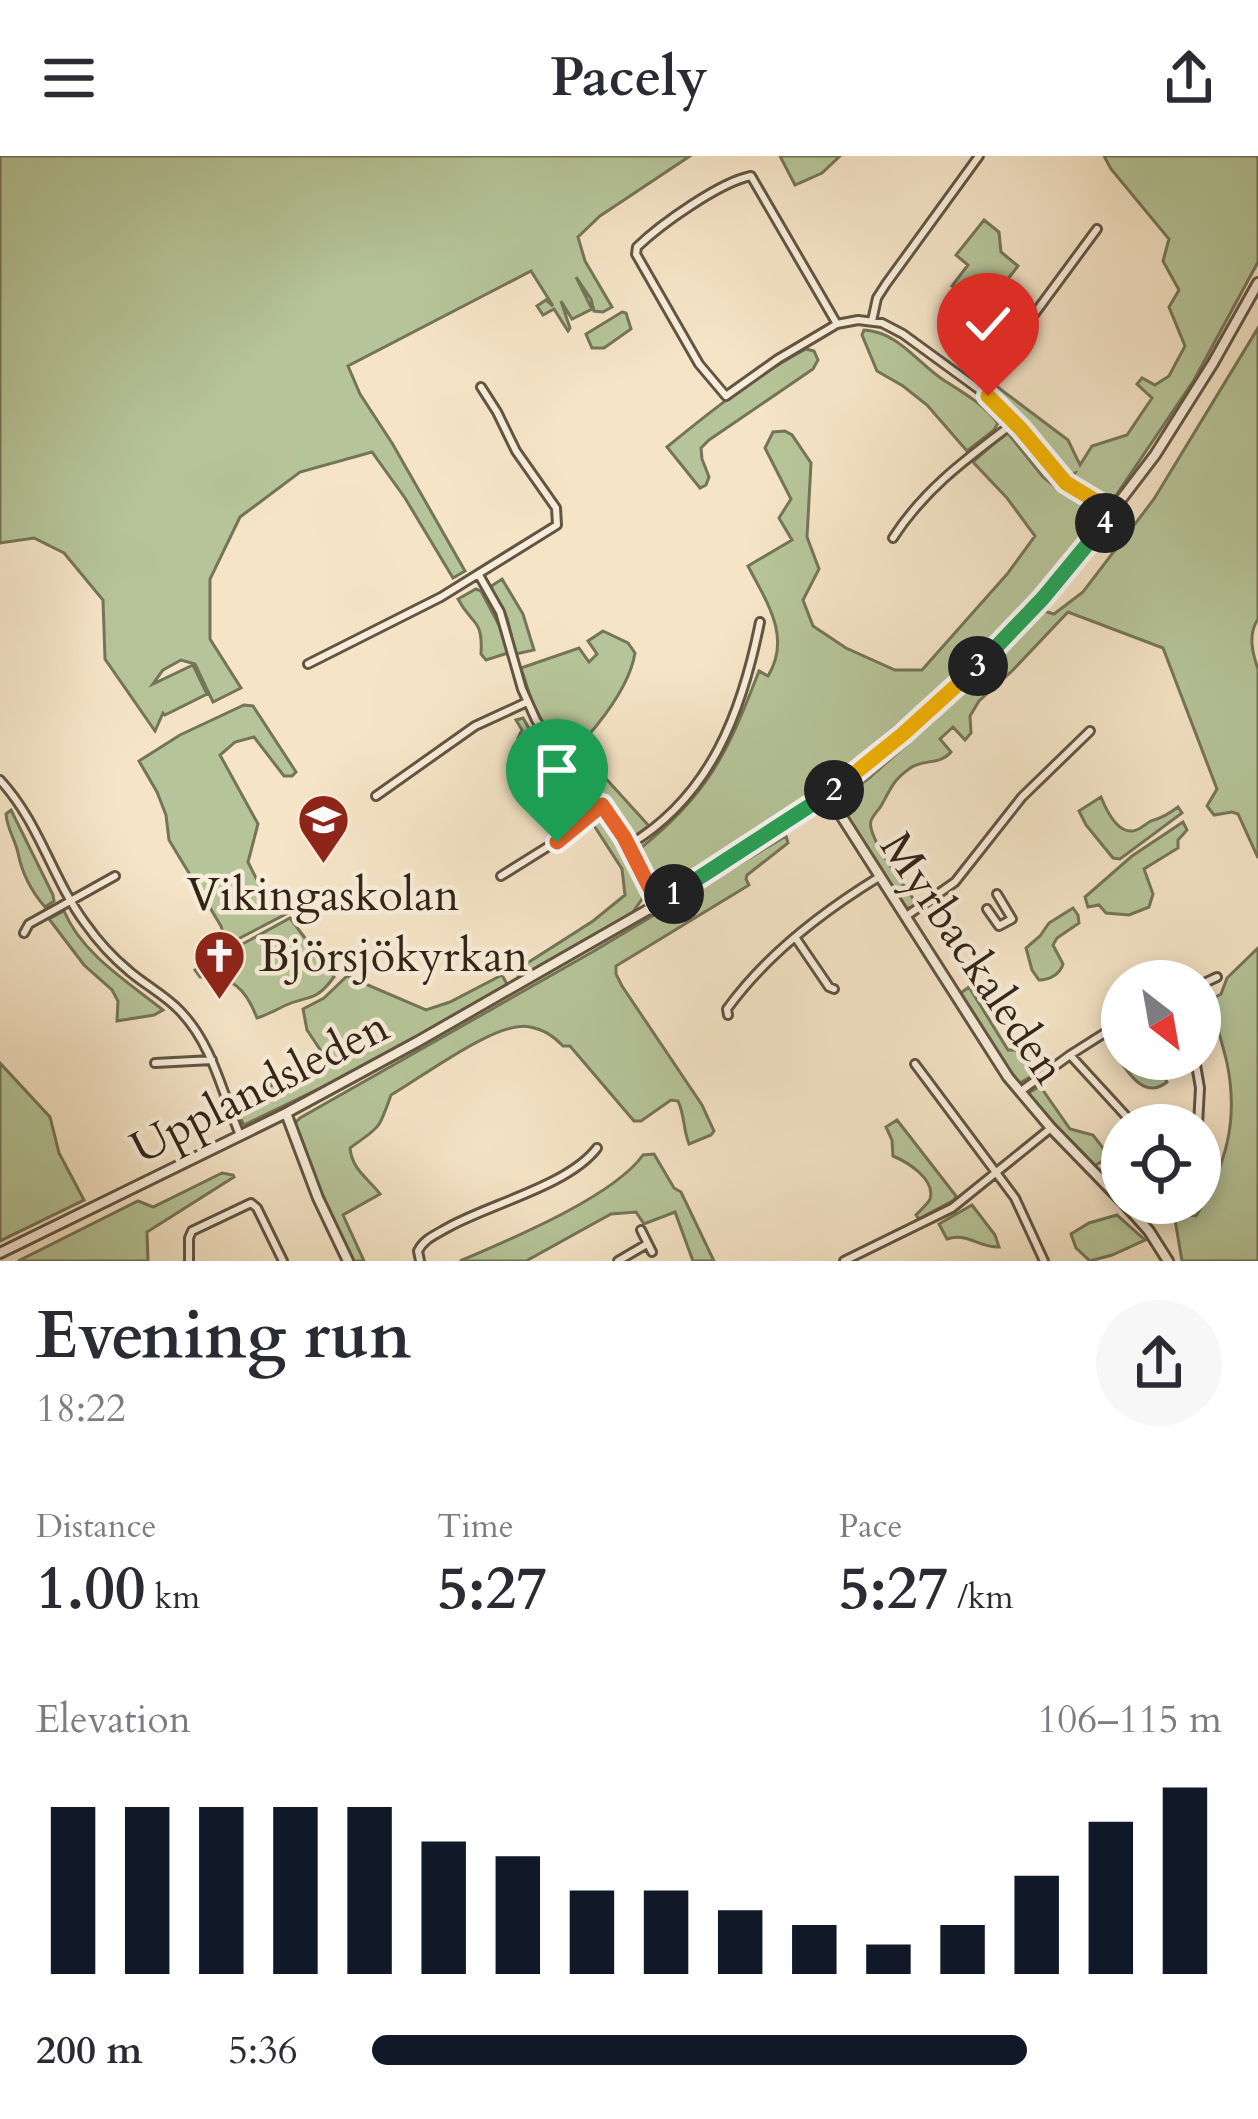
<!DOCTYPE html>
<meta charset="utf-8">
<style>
:root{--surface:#fff;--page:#f7f7f7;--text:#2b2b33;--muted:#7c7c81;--accent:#111827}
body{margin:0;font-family:Cardo,serif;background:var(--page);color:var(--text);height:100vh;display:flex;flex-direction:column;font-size:45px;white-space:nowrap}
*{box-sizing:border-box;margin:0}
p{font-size:39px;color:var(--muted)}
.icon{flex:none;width:66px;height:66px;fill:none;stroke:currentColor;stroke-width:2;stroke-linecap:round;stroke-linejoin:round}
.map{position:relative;height:1105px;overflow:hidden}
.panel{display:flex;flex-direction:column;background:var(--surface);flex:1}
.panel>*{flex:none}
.needle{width:78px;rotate:149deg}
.fabs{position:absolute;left:1101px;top:804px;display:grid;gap:24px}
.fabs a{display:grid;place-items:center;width:120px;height:120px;border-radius:50%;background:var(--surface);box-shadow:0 6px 18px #0003;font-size:60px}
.pin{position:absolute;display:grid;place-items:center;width:102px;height:102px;color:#fff;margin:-123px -51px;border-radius:50% 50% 50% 0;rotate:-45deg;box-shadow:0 0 12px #0007}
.pin .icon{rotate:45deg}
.km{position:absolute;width:60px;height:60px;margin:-30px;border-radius:50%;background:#222;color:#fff;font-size:33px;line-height:60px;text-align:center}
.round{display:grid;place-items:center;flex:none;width:126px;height:126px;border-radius:63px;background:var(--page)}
.summary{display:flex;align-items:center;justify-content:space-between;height:204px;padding:0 36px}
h1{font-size:66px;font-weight:800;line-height:90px}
.metrics{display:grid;grid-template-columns:repeat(3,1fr);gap:18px;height:204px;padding:12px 36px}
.metrics div{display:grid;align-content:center}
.metrics b{font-size:60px;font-weight:800}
.metrics small{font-size:33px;font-weight:400}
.metrics p{font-size:33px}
.chart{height:336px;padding:24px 36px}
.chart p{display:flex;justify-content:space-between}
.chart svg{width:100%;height:216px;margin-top:12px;stroke:var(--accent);stroke-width:6}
ul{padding:0 36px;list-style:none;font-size:39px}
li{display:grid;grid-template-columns:192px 144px 1fr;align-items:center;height:90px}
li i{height:30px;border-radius:15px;background:var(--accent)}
header{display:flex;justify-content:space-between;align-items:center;height:156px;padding:0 36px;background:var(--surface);font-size:54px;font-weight:800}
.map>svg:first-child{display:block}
.green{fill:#b6c599;stroke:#747558;stroke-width:3}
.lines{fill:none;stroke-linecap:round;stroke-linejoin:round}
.minor-casing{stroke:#625543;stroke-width:12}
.tertiary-casing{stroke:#625543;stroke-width:14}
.minor{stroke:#f8edda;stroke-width:6}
.tertiary{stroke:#f8edda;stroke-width:8}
.split-1-casing{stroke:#fff;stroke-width:24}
.split-2-casing{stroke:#fff;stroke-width:24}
.split-3-casing{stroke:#fff;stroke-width:24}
.split-4-casing{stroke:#fff;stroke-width:24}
.split-5-casing{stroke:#fff;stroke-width:24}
.split-1{stroke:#f0652b;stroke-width:15}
.split-2{stroke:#22a559;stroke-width:15}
.split-3{stroke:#f5b400;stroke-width:15}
.split-4{stroke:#22a559;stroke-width:15}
.split-5{stroke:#f5b400;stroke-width:15}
.labels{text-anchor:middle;stroke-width:9;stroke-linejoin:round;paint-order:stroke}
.poi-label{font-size:45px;fill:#312517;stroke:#f8edda}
.street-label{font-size:45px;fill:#312517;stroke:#f8edda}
</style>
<header><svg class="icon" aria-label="menu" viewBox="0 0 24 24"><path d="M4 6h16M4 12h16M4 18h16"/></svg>Pacely<svg class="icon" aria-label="share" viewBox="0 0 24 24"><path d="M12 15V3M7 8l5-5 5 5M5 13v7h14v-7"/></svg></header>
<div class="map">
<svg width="1258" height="1105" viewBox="0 0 1258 1105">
<rect width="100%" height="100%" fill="#f5e4c6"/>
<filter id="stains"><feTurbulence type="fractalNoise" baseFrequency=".00167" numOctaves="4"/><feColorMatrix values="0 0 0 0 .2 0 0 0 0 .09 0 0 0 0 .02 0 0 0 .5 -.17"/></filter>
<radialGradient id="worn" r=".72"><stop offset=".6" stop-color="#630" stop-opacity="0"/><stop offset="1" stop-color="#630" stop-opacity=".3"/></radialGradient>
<!-- green -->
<path class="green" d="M0 0H690L600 60 578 81 585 105 612 151 603 156 594 155 591 143 576 121 592 153 572 163 561 145 570 172 568 175 554 153 543 159 537 150 546 144 553 150 531 115 348 210 360 238 392 287 465 415 453 422 405 342 372 296 300 316 240 361 210 423V483L241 532 213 546 195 508 181 504 163 514 153 528 193 509 207 538 165 559 163 557 155 575 105 503 103 444 64 397 34 382 0 387Z
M780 0H840L822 17 795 29Z
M1104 0H1258V106L1194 224 1096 369 1052 422 977 500 931 540 826 629 707 711 661 738 637 695C708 639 727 598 759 515L768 520C792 481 766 445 748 410L792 384 779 362 791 343 765 292 773 276 785 275 792 279 811 307 807 381 819 413 803 444 813 470 846 492 895 514H922L1008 417 1035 380 1007 342 973 306 1007 276 1043 321 1062 336 1075 317 1067 319 1016 263 986 236 991 226 1068 284 1080 309 1092 290 1127 279 1152 242 1137 228 1142 222 1155 229 1169 220 1185 190 1169 151 1179 134 1163 105 1169 83 1111 13Z
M984 64 999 76 1001 96 1018 110 986 151 979 150 952 130 968 109 956 99Z
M622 156 626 157 631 173 604 192H592L586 178Z
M1258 172V463C1248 478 1252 496 1258 513V702L1238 658 1232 656 1214 659 1207 650 1217 633 1163 492 1068 456 1012 515 979 545 970 560 971 577 965 584 953 571 940 583 951 596C939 610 923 602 909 613 892 625 891 633 881 650 878 655 873 659 871 665 866 680 906 732 916 747L915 751 903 753 842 652 843 641 869 622 930 568 1039 459 1044 455 1054 458 1083 436 1154 343Z
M864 174C899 176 917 207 945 225 964 237 983 248 998 267L994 274 967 295 927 249 903 230 877 215 862 179Z
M806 193 814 195 818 204 813 213 709 284 701 292 702 303 709 321 706 329 700 332 667 291C711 255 755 220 806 193Z
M502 423 523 458 534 494 516 498 507 462 490 431Z
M476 433 481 435 500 471 508 497 486 504 481 498C483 461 472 470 458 443Z
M603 475 628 487 635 497C631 522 613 549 597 569 590 578 584 582 580 594L649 670 630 684 607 650 553 586 532 546 521 512 579 492 589 506 597 498 588 485Z
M244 549 253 550 296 616 292 620H284L254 581 235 586 220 599 258 668 248 706 257 724 286 758 211 797 208 793 223 777 221 770 169 684 166 659 157 636 139 605 180 579Z
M523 562 553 614 583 648 585 653 577 659C551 638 530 615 518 582L522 574 516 564Z
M1101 641C1105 651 1116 677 1133 675 1140 674 1145 668 1151 665 1162 662 1169 658 1178 651L1182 657 1120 703 1113 702 1086 669 1079 655Z
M11 654 53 739 54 745 45 751C31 735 22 717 18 697 15 683 7 673 6 658Z
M600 663 643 729 642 743 633 756 521 824 515 815 593 765 625 739 622 713 593 668Z
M1183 666 1187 674 1178 684V692L1144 713 1153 738 1149 751 1129 759 1106 757 1099 749 1088 751 1085 741 1132 700Z
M786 680 788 687 747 719 746 723 749 729 616 810V818L622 830 702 949 714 975 711 979 689 988C683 973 685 960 678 945L671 944 641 965H634L570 890H563C553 880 545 874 530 871 498 863 421 922 391 939 378 976 380 970 350 992 352 1014 368 1022 380 1038L343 1059 364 1105H351L319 1035 295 967 300 962 594 795Z
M1073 752 1078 759 1079 767 1057 782 1053 789 1063 808C1060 818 1050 824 1039 824L1032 814 1026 792 1040 780 1049 767Z
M64 755C82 798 128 826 163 854L154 859 117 865 118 845 112 834 84 809 49 763Z
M290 762 334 821C314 848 309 838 284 850 274 855 267 859 257 862 246 833 232 819 200 821L195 814Z
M1258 792V1105H1182L1174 1058 1196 1060C1226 1009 1239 965 1227 907 1222 885 1214 864 1212 843L1221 838 1227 822Z
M502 819 508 830 370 908 244 969 232 947C250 932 257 938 273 929L271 926 323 898 307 874 303 853 324 842 347 820 426 854 450 846Z
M969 831 1008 894H1016L1033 919 1017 929 958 839Z
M1122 880V903H1156L1167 926C1142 946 1125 911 1112 893L1113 886Z
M0 907 50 961 59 997 84 1044 0 1085Z
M1040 930 1070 973 1093 979 1110 1001 1094 1010 1082 1001 1027 938Z
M897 964 956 1040 954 1044 919 1063 916 1059C918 1057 929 1046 930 1043 936 1023 907 1006 893 1000L892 984 886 971Z
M654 998 674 1032 681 1036 714 1105H693L675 1056 644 1068 636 1056 611 1058 526 1105H460C509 1084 613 1041 643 999Z
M222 1017 233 1019 234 1021 147 1076 148 1105H18L138 1045 153 1051Z
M972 1049 995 1079 999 1091C980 1092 967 1076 947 1083L939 1068Z
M1117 1059 1145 1084 1112 1099 1090 1105 1076 1092 1071 1078 1089 1067Z"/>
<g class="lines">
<defs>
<path id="minor" d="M872 165 877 142 886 128 979 0
M837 168 751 20C720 26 661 68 637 91L636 98 699 208 726 240 778 203 837 168 858 164 882 167 903 178 988 240 1021 273 1060 321 1112 356
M979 233 1097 73
M893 382C925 332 969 301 1015 266
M479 419 500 456 522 533 536 564 571 616 615 666 658 748
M308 508 441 441 557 369 556 352 516 295 497 256 481 231
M0 624C39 666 52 722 85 767 97 784 112 801 129 815 145 829 165 839 180 855 213 889 222 937 240 979
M376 640 475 570 527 546
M629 689C711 640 742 556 760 466
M501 720 557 685 602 649
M987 753 999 770 1012 763 997 738
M905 761 955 726 1022 641 1090 575
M24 777 29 768 115 720
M795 781 829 831 834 833
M1200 829 1217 821
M728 859 727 853C766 799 822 756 879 721
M1070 899 1126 960
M1195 903 1200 932 1198 969
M155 907 212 904
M915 908 1015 1042 1044 1105
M1021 935 1070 899 1122 866
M641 1074 652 1096
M189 1105V1082L192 1075 251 1047 257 1052 283 1105
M420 1105 418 1095C424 1083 435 1079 447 1072 489 1048 568 1030 597 992
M618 1105 647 1088
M844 1105 952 1052 1051 972"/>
<path id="tertiary" d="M828 639 1008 921 1051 972 1122 1045
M286 957 318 1042 348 1105
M1124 1047 1149 1075 1168 1105
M0 1097 286 957 417 886 658 748 828 639 903 578 972 516 1065 417 1155 299 1213 207 1258 127"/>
</defs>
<!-- minor casing -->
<use href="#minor" class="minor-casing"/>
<!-- tertiary casing -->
<use href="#tertiary" class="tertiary-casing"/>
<!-- minor -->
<use href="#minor" class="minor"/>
<!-- tertiary -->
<use href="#tertiary" class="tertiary"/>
</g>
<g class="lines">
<defs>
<path id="split-1" d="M557 686 602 649 624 681 658 748 674 738"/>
<path id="split-2" d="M674 738 834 634"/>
<path id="split-3" d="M834 634 903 578 978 510"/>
<path id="split-4" d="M978 510 1043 442 1105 367"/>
<path id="split-5" d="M988 240 1021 273 1066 327 1114 356 1105 367"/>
</defs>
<!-- split-1 casing -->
<use href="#split-1" class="split-1-casing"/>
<!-- split-2 casing -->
<use href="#split-2" class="split-2-casing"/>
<!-- split-3 casing -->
<use href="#split-3" class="split-3-casing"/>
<!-- split-4 casing -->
<use href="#split-4" class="split-4-casing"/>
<!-- split-5 casing -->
<use href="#split-5" class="split-5-casing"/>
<!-- split-1 -->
<use href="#split-1" class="split-1"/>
<!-- split-2 -->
<use href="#split-2" class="split-2"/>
<!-- split-3 -->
<use href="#split-3" class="split-3"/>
<!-- split-4 -->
<use href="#split-4" class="split-4"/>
<!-- split-5 -->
<use href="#split-5" class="split-5"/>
</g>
<!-- icons -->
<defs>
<symbol id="school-pin" viewBox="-11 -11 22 30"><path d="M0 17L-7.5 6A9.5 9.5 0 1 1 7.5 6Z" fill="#8f2418" stroke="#f8edda"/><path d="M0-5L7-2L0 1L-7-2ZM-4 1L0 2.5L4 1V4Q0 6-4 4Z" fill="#fff"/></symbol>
<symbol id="church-pin" viewBox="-11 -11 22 30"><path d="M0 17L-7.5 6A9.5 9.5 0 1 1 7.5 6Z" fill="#8f2418" stroke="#f8edda"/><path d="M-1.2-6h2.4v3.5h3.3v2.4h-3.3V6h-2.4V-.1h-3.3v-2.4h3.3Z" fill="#fff"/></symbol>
</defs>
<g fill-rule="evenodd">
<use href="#school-pin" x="294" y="634" width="59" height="81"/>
<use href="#church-pin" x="190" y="770" width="59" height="81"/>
</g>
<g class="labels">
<!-- poi labels -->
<g class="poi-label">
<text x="323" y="754">Vikingaskolan</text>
<text x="259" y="815" text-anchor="start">Björsjökyrkan</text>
</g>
<!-- street labels -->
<g class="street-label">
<text transform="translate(974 801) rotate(56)" y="16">Myrbackaleden</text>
<text transform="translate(259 930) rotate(-27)" y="16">Upplandsleden</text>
</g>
</g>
<rect width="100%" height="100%" filter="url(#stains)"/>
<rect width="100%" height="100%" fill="url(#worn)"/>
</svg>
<div class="fabs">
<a><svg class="needle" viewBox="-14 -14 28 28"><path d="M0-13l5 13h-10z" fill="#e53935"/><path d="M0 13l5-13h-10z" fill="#7c7c81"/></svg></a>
<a><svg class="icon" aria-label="locate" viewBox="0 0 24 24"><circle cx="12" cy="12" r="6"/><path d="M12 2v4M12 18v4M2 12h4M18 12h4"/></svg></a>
</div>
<div class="pin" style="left:557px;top:686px;background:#1e9e55"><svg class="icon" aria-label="arrive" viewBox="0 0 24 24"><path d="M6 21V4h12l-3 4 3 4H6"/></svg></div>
<div class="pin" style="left:988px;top:240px;background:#d93025"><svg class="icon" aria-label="check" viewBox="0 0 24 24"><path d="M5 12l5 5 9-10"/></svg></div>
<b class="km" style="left:674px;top:738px">1</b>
<b class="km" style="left:834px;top:634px">2</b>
<b class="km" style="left:978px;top:510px">3</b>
<b class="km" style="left:1105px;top:367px">4</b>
</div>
<section class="panel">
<div class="summary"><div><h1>Evening run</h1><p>18:22</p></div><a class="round"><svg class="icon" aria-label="share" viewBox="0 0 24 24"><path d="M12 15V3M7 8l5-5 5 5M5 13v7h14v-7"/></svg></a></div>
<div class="metrics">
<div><p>Distance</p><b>1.00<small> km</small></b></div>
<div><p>Time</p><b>5:27</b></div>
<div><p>Pace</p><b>5:27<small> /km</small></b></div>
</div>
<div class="chart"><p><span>Elevation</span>106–115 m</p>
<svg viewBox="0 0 160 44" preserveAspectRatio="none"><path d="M5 44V10M15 44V10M25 44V10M35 44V10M45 44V10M55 44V17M65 44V20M75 44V27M85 44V27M95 44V31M105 44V34M115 44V38M125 44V34M135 44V24M145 44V13M155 44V6"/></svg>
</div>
<ul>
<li><b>200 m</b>5:36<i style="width:77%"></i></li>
</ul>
</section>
